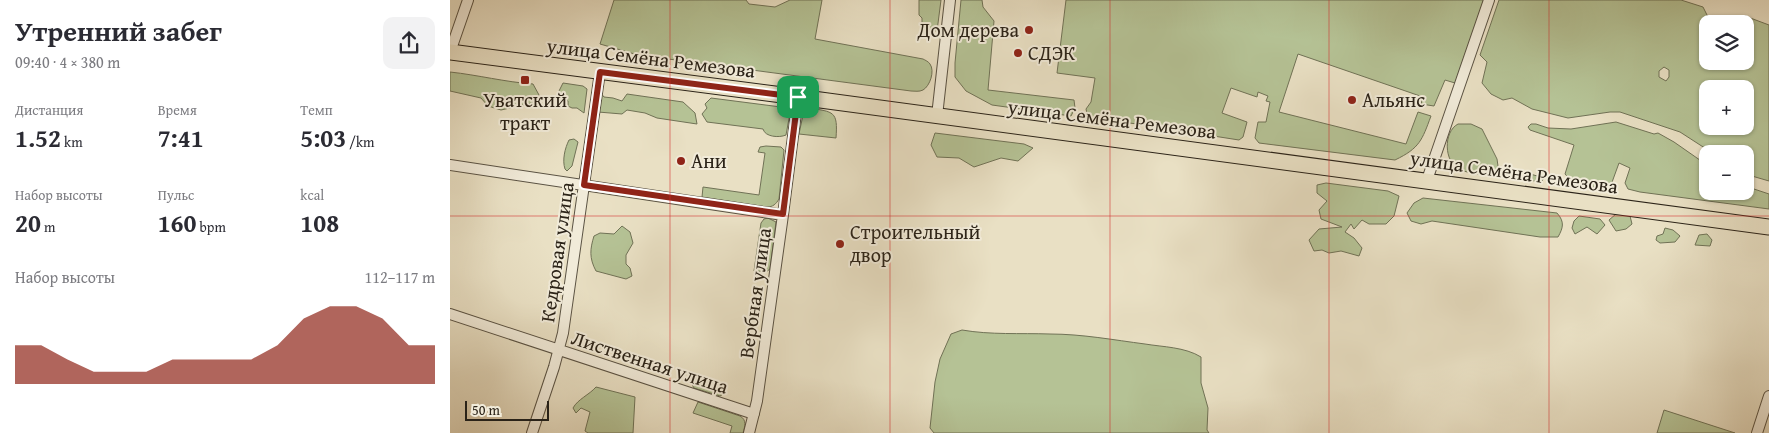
<!DOCTYPE html>
<html lang="ru">
<meta charset="utf-8">
<style>
:root{--surface:#fff;--page:#f2f2f3;--text:#2b2b33;--muted:#7c7c81;--accent:#8f2418}
body{margin:0;font-family:"Gentium Book Plus",serif;background:var(--page);color:var(--text);height:100vh;display:flex;flex-direction:column;font-size:19px;white-space:nowrap}
*{box-sizing:border-box;margin:0}
p{font-size:16px;color:var(--muted)}
.icon{flex:none;width:28px;height:28px;fill:none;stroke:currentColor;stroke-width:2;stroke-linecap:round;stroke-linejoin:round}
.map{position:relative;flex:1;overflow:hidden}
.details{display:flex;flex-direction:column;background:var(--surface);width:450px}
.details>*{flex:none}
.controls{position:absolute;left:1249px;top:15px;display:grid;gap:10px}
.controls a{display:grid;place-items:center;width:55px;height:55px;border-radius:10px;background:var(--surface);box-shadow:0 1px 4px #0004;font-size:25px}
.scale{position:absolute;left:15px;bottom:12px;width:84px;box-sizing:border-box;padding-left:5px;border:2px solid #2b2318;border-top:0;font-size:14px;line-height:18px;white-space:nowrap;color:#2b2318;-webkit-text-stroke:4px #f1ebd9;paint-order:stroke}
.pin{position:absolute;display:grid;place-items:center;width:42px;height:42px;color:#fff;margin:-21px;border-radius:10px;box-shadow:0 2px 8px #0006}
.round{display:grid;place-items:center;flex:none;width:52px;height:52px;border-radius:10px;background:var(--page)}
.head{display:flex;align-items:center;justify-content:space-between;height:85px;padding:0 15px}
h1{font-size:28px;font-weight:700;line-height:38px}
.metrics{display:grid;grid-template-columns:repeat(3,1fr);gap:8px;height:85px;padding:5px 15px}
.metrics div{display:grid;align-content:center}
.metrics b{font-size:25px;font-weight:700}
.metrics small{font-size:14px;font-weight:400}
.metrics p{font-size:14px}
.chart{height:140px;padding:10px 15px}
.chart p{display:flex;justify-content:space-between}
.chart svg{width:100%;height:90px;margin-top:5px;fill:var(--accent);opacity:.7}
main{display:flex;flex:1;min-height:0}
.map>svg:first-child{display:block}
.green{fill:#b5c295;stroke:#707256;fill-rule:evenodd}
.lines{fill:none;stroke-linecap:round;stroke-linejoin:round}
.minor-casing{stroke:#5a5243;stroke-width:12}
.primary-casing{stroke:#2b2318;stroke-width:17}
.minor{stroke:#f1ebd9;stroke-width:10}
.primary{stroke:#e9e0c4;stroke-width:15}
.route-casing{stroke:#fff;stroke-width:10}
.route{stroke:#8f2418;stroke-width:6}
.grid{fill:none;stroke:#d62828;stroke-width:1;stroke-opacity:0.55}
.poi-dot{fill:#8f2418;stroke:#f1ebd9;stroke-width:2}
.labels{text-anchor:middle;stroke-width:4;stroke-linejoin:round;paint-order:stroke}
.poi-label{font-size:20px;fill:#2b2318;stroke:#f1ebd9;text-anchor:start}
.street-label{font-size:20px;fill:#2b2318;stroke:#f1ebd9}
</style>
<main>
<section class="details">
<div class="head"><div><h1>Утренний забег</h1><p>09:40 · 4 × 380 m</p></div><a class="round"><svg class="icon" aria-label="share" viewBox="0 0 24 24"><path d="M12 15V3M7 8l5-5 5 5M5 13v7h14v-7"/></svg></a></div>
<div class="metrics">
<div><p>Дистанция</p><b>1.52<small> km</small></b></div>
<div><p>Время</p><b>7:41</b></div>
<div><p>Темп</p><b>5:03<small> /km</small></b></div>
</div>
<div class="metrics">
<div><p>Набор высоты</p><b>20<small> m</small></b></div>
<div><p>Пульс</p><b>160<small> bpm</small></b></div>
<div><p>kcal</p><b>108</b></div>
</div>
<div class="chart"><p><span>Набор высоты</span>112–117 m</p>
<svg viewBox="0 0 160 44" preserveAspectRatio="none"><path d="M0 44V25L10 25L20 32L30 38L40 38L50 38L60 32L70 32L80 32L90 32L100 25L110 12L120 6L130 6L140 12L150 25L160 25V44z"/></svg>
</div>
</section>
<div class="map">
<svg width="1319" height="433" viewBox="0 0 1319 433">
<rect width="100%" height="100%" fill="#e9e0c4"/>
<filter id="stains"><feTurbulence type="fractalNoise" baseFrequency=".004" numOctaves="4"/><feColorMatrix values="0 0 0 0 .2 0 0 0 0 .09 0 0 0 0 .02 0 0 0 .5 -.17"/></filter>
<radialGradient id="worn" r=".72"><stop offset=".6" stop-color="#630" stop-opacity="0"/><stop offset="1" stop-color="#630" stop-opacity=".3"/></radialGradient>
<!-- green -->
<path class="green" d="M164 0H296L299 4 325 7 340 0H372L365 39 473 59C475 60 479 62 480 64 485 71 480 86 473 90 469 92 465 91 461 91L188 55 150 44Z
M469 0H491L487 31 480 30 472 22V18L469 15Z
M511 0H532L533 7 544 21 538 90 624 100 625 108 621 116 542 105 516 91 505 77V63Z
M616 0H1034L1005 83 995 80 984 106 971 104 973 97 848 54 829 112 956 144 968 112 981 116C972 140 970 148 945 160L809 143 805 138 808 122H816L820 102 816 101 818 96 808 92 807 97 781 88 772 113 797 122 793 137 789 140 757 135 753 132 638 118 636 109 641 102 645 78 607 73Z
M1049 0H1231L1253 7 1258 17 1276 24H1258V61H1295V24H1279L1295 16 1319 25V181L1295 174V154H1264L1230 132 1170 112H1160L1118 118 1082 109 1062 98 1053 100 1041 94 1032 83 1037 62 1030 55ZM1214 67 1219 70V77L1216 81 1209 77V71ZM1258 89H1295V126H1258Z
M0 72C28 75 55 82 83 84L89 95 86 102 51 110 38 106 31 98 0 91Z
M113 83 133 86 137 89 134 113 127 108H122L118 106V101L113 99 109 91Z
M150 92 154 97 163 98 172 101 177 94 233 102 245 113 247 124 207 118 195 113 177 110 172 114 148 112Z
M261 98 331 107 338 109 340 113 336 135C329 138 315 137 313 129L257 122 252 114 257 108 255 104Z
M359 108C384 112 388 111 386 138L349 134 353 115Z
M1166 122 1204 134 1208 133 1224 142 1257 165 1258 191H1295V186L1319 194V209L1190 192 1178 189 1175 183 1180 168 1169 163 1161 185C1148 191 1124 185 1115 174L1124 145 1080 130 1078 127 1081 124H1086L1098 128 1121 129Z
M1008 124H1021L1032 129 1047 159 1048 166 1045 174C1034 175 1019 174 1009 169 994 162 993 132 1008 124Z
M485 133 574 144 583 148 568 161 551 158 524 167 509 158 487 157 481 145Z
M124 139 128 142 122 166 117 171 115 169C112 160 115 148 119 140Z
M316 146 331 147 334 150 329 199C326 204 323 207 317 207L252 197 253 187 309 195 315 153 308 152 310 147Z
M1080 174 1091 177 1093 179 1092 182 1077 180 1074 177 1076 175Z
M876 183 938 191 949 196 944 216 936 224H919L912 220 904 229 901 224 895 232 904 238 912 248 909 256 891 251 879 253 872 250 864 251 859 240 869 229 892 227 871 219 869 210 877 201 867 193V185Z
M973 198 1107 213C1115 222 1113 228 1108 237H1090L982 221 971 224 961 221 957 213 964 203Z
M1166 214 1180 216 1182 224 1176 229 1166 231 1159 220Z
M1129 216 1150 219 1155 225 1147 234 1137 227 1125 234 1122 228 1124 221Z
M318 218 326 222 320 269 316 272 304 271 311 223 314 219Z
M172 226 180 232 183 243 176 255V264L180 268 182 276 176 279 146 271C139 258 140 249 144 236L150 233 164 234Z
M1215 228 1223 230 1230 236 1225 242 1210 243 1206 240 1207 236 1213 234Z
M1257 234 1262 240 1260 246 1245 245 1249 235Z
M512 330C541 335 570 333 600 334 632 334 664 340 695 344 713 347 735 347 751 357V383L758 408 757 430 759 433H484L480 428 485 382 490 359 501 334Z
M244 375 276 385 275 393 270 396 244 388 241 383Z
M146 387 185 397 183 433H138L135 431 140 412 131 408 126 413 123 408C128 399 139 395 146 387Z
M248 402 290 416C297 420 295 426 293 433H280L282 426 243 413Z
M1214 410 1285 433H1207Z"/>
<g class="lines">
<defs>
<path id="minor" d="M0 52 18 0
M487 116 500 0
M0 165 333 215
M977 180 1039 0
M0 314 304 414
M82 433 104 367 113 333 150 72
M299 433 307 401 333 215 348 97
M1307 433 1319 396"/>
<path id="primary" d="M0 52 348 97 1319 227"/>
</defs>
<!-- minor casing -->
<use href="#minor" class="minor-casing"/>
<!-- primary casing -->
<use href="#primary" class="primary-casing"/>
<!-- minor -->
<use href="#minor" class="minor"/>
<!-- primary -->
<use href="#primary" class="primary"/>
</g>
<g class="lines">
<defs>
<path id="route" d="M150 72 348 97 333 214 134 185Z"/>
</defs>
<!-- route casing -->
<use href="#route" class="route-casing"/>
<!-- route -->
<use href="#route" class="route"/>
</g>
<!-- grid -->
<path class="grid" d="M220 0V433M440 0V433M660 0V433M879 0V433M1099 0V433M0 216H1319"/>
<!-- markers -->
<g class="poi-dot">
<circle cx="579" cy="30" r="5"/>
<circle cx="568" cy="53" r="5"/>
<rect x="70" y="75" width="10" height="10" rx="2.5"/>
<circle cx="902" cy="100" r="5"/>
<circle cx="231" cy="161" r="5"/>
<circle cx="390" cy="244" r="5"/>
</g>
<g class="labels">
<!-- poi labels -->
<g class="poi-label">
<text x="569" y="37" text-anchor="end">Дом дерева</text>
<text x="578" y="60">СДЭК</text>
<text x="75" y="107" text-anchor="middle">Уватский<tspan x="75" dy="23">тракт</tspan></text>
<text x="912" y="107">Альянс</text>
<text x="241" y="168">Ани</text>
<text x="400" y="239">Строительный<tspan x="400" dy="23">двор</tspan></text>
</g>
<!-- street labels -->
<g class="street-label">
<text transform="translate(201 58) rotate(7)" y="7">улица Семёна Ремезова</text>
<text transform="translate(662 119) rotate(7)" y="7">улица Семёна Ремезова</text>
<text transform="translate(1064 172) rotate(8)" y="7">улица Семёна Ремезова</text>
<text transform="translate(107 252) rotate(-82)" y="7">Кедровая улица</text>
<text transform="translate(305 293) rotate(-82)" y="7">Вербная улица</text>
<text transform="translate(200 362) rotate(18)" y="7">Лиственная улица</text>
</g>
</g>
<rect width="100%" height="100%" filter="url(#stains)"/>
<rect width="100%" height="100%" fill="url(#worn)"/>
</svg>
<div class="controls">
<a><svg class="icon" aria-label="layers" viewBox="0 0 24 24"><path d="M12 4l9 5-9 5-9-5zM3 14l9 5 9-5"/></svg></a>
<a>+</a>
<a>−</a>
</div>
<div class="scale">50 m</div>
<div class="pin" style="left:348px;top:97px;background:#1e9e55"><svg class="icon" aria-label="arrive" viewBox="0 0 24 24"><path d="M6 21V4h12l-3 4 3 4H6"/></svg></div>
</div>
</main>
